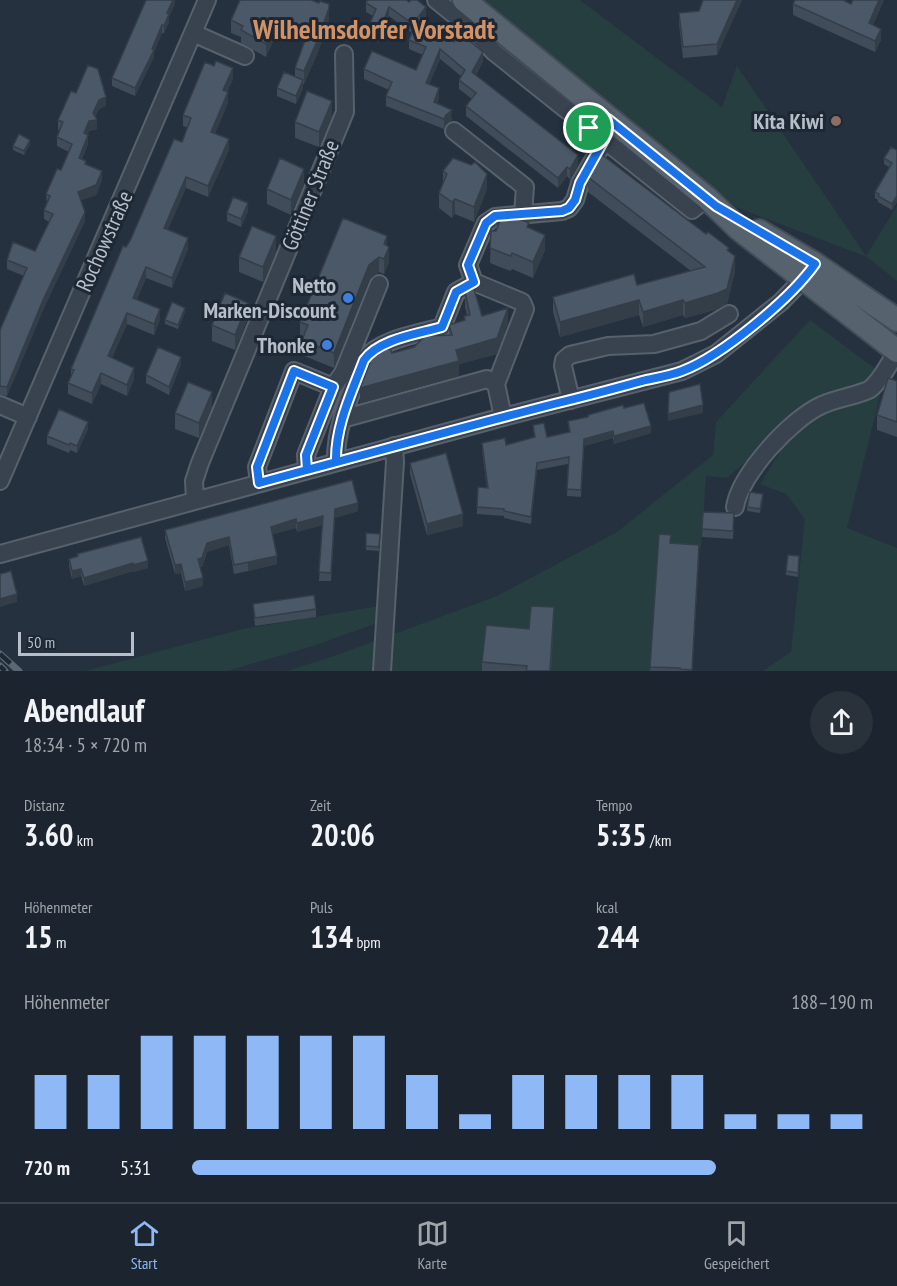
<!DOCTYPE html>
<html lang="de">
<meta charset="utf-8">
<style>
:root{--surface:#1c252f;--page:#29313b;--text:#f1f3f6;--muted:#a0a5aa;--line:#3a424b;--accent:#8eb9f6}
body{margin:0;font-family:"PT Sans Narrow",sans-serif;background:var(--page);color:var(--text);height:100vh;display:flex;flex-direction:column;font-size:22px;white-space:nowrap}
*{box-sizing:border-box;margin:0}
p{font-size:20px;color:var(--muted)}
.icon{flex:none;width:33px;height:33px;fill:none;stroke:currentColor;stroke-width:2;stroke-linecap:round;stroke-linejoin:round}
.map{position:relative;height:671px;overflow:hidden}
.sheet{display:flex;flex-direction:column;background:var(--surface);flex:1}
.sheet>*{flex:none}
.scale{position:absolute;left:18px;bottom:15px;width:116px;box-sizing:border-box;padding-left:6px;border:3px solid #b5bec9;border-top:0;font-size:16px;line-height:21px;white-space:nowrap;color:#b5bec9;-webkit-text-stroke:4px #1e2834;paint-order:stroke}
.pin{position:absolute;display:grid;place-items:center;width:51px;height:51px;color:#fff;margin:-26px;border:3px solid #fff;border-radius:50%;box-shadow:0 2px 6px #0007}
.round{display:grid;place-items:center;flex:none;width:63px;height:63px;border-radius:32px;background:var(--page)}
.overview{display:flex;align-items:center;justify-content:space-between;height:102px;padding:0 24px}
h1{font-size:33px;font-weight:700;line-height:45px}
.figures{display:grid;grid-template-columns:repeat(3,1fr);gap:9px;height:102px;padding:6px 24px}
.figures div{display:grid;align-content:center}
.figures b{font-size:30px;font-weight:700}
.figures small{font-size:16px;font-weight:400}
.figures p{font-size:16px}
.chart{height:168px;padding:12px 24px}
.chart p{display:flex;justify-content:space-between}
.chart svg{width:100%;height:108px;margin-top:6px;stroke:var(--accent);stroke-width:6}
ul{padding:0 24px;list-style:none;font-size:20px}
li{display:grid;grid-template-columns:96px 72px 1fr;align-items:center;height:45px}
li i{height:15px;border-radius:8px;background:var(--accent)}
.tabs{display:flex;justify-content:space-around;align-items:center;height:84px;border-top:2px solid var(--line);background:var(--surface);font-size:16px;color:var(--muted)}
.tabs a{display:grid;justify-items:center;gap:3px}
.tabs .active{color:var(--accent)}
.map>svg:first-child{display:block}
.green{fill:#273e40}
.lines{fill:none;stroke-linecap:round;stroke-linejoin:round}
.minor-casing{stroke:#57616c;stroke-width:20}
.major-casing{stroke:#424c58;stroke-width:26}
.minor{stroke:#39434f;stroke-width:16}
.major{stroke:#57626f;stroke-width:22}
.rail-casing{stroke:#5b6775;stroke-width:7}
.rail{stroke:#1e2834;stroke-width:4.5;stroke-dasharray:14;stroke-linecap:butt}
.wall{fill:#404c59}
.shaded-wall{fill:#343e49}
.building{fill:#4b5868;stroke:#343e49;stroke-width:1.5}
.route-casing{stroke:#fff;stroke-width:12}
.route{stroke:#1a73e8;stroke-width:8}
.education-dot{fill:#8d6e63;stroke:#1e2834;stroke-width:2}
.shop-dot{fill:#3f7fe0;stroke:#1e2834;stroke-width:2}
.labels{text-anchor:middle;stroke-width:6;stroke-linejoin:round;paint-order:stroke}
.poi-label{font-size:22px;font-weight:bold;fill:#b5bec9;stroke:#1e2834;text-anchor:end}
.street-label{font-size:22px;fill:#b5bec9;stroke:#1e2834}
.district-label{font-size:28px;font-weight:bold;fill:#d39266;stroke:#1e2834}
</style>
<div class="map">
<svg width="897" height="671" viewBox="0 0 897 671">
<rect width="100%" height="100%" fill="#25313f"/>
<!-- green -->
<path class="green" d="M480 0H580L722 107 737 66 866 256 897 206V281L867 257 736 207Z
M810 320 885 376 847 528 897 548V671H763L791 652 805 519 786 494 760 484 781 450 763 447 727 478 706 476 701 548 658 545 650 671H287L337 655 497 596 617 532 713 455 716 422Z
M380 606V622L313 646 227 671H85L243 629Z"/>
<g class="lines">
<defs>
<path id="minor" d="M436 0 472 29 494 52 692 210 707 198
M193 33 245 56
M454 131 525 187 523 214
M474 282 522 302 525 309 496 384 503 417
M333 387 343 373 379 284
M571 400 563 366 564 360 570 355 608 346 654 344 701 331 729 314
M0 405 28 417
M342 419 487 379 496 384
M336 462C335 426 352 392 364 360 379 339 418 334 442 327L456 292 474 282 468 265 486 223 495 217 562 211 569 208 575 200 580 183 605 140
M0 481 207 0
M259 483 257 467 294 371 333 387 306 455 307 470
M195 500 194 481 200 463 345 112 344 54
M735 507C740 474 792 418 822 405 834 399 863 394 870 389 880 382 891 361 897 351
M0 554 503 417 682 371 716 354 781 302 810 272
M382 671 395 462 394 446"/>
<path id="major" d="M464 0 707 198 739 229 897 351
M759 231 815 264 897 320"/>
</defs>
<!-- minor casing -->
<use href="#minor" class="minor-casing"/>
<!-- major casing -->
<use href="#major" class="major-casing"/>
<!-- minor -->
<use href="#minor" class="minor"/>
<!-- major -->
<use href="#major" class="major"/>
<defs>
<path id="rail" d="M0 654 19 671
M0 666 5 671"/>
</defs>
<!-- rail casing -->
<use href="#rail" class="rail-casing"/>
<!-- rail -->
<use href="#rail" class="rail"/>
</g>
<!-- wall -->
<path class="wall" d="M175 0V3L169 17V22L164 33H162L154 52V57L135 96 112 86V78Z
M367 0 426 16 424 19 454 42 483 61 476 75 578 165 570 179 567 176 558 188 466 116V106L472 99 459 89V80L461 76 440 59 429 84 439 98 437 104 452 119 451 121 446 124 444 129 386 106V96L389 90 364 79V69L416 70 423 55 409 49V40L412 33 389 16 379 42 368 38V28L373 16 366 12V3Z
M703 0H742L717 55 683 58 679 24V13L699 11Z
M853 0H884L873 25 881 40 875 52 793 15V4H851Z
M319 3 329 4V20L318 52 304 84H303V88L296 104 277 96V88L295 77V68L305 41 278 30 266 57 241 43V37L231 33V20Z
M233 79 227 92 228 103 215 133 229 150 208 197 186 188 168 229 188 249 172 288 146 278 137 299 160 320 154 335 127 324 112 358 134 379 127 396 101 384 92 404 68 394V383L71 377V369L126 247 182 142 188 128 183 126V115Z
M106 106 99 109 95 117 97 129 89 131 88 134V144L82 159 102 180 96 195 81 200 85 221 43 310 7 396 0 395V330L24 276 7 269V260L35 251 49 222 44 219V210L47 204 46 194 61 170 69 152 57 146V137L60 130H58V120Z
M332 116 319 147 295 138V122Z
M30 144 24 155 13 150V146Z
M897 150V202L892 210 878 202V200L875 198V192L889 167 884 164V158Z
M443 171 487 189 474 222 455 214 452 218 439 208V193L443 182Z
M588 177 729 252 735 271 727 304 718 309 685 318 683 315 643 327 639 315 560 337 553 312V297L637 285 691 271 588 192Z
M304 184 291 215 267 204V189Z
M248 211 241 227 227 221V213Z
M520 220 529 228 545 250 533 278 512 269 511 271 505 269 490 263 491 231H496Z
M387 246 389 262 384 274 379 272 369 280 334 368 302 355V340L303 338 300 337V322Z
M276 252 263 282 239 272V257Z
M465 292 482 316 508 323 497 354 459 364V376L360 403 392 353 449 335V325L464 321V316L467 315 465 307Z
M185 312 178 329 165 324V320Z
M248 318 235 350 212 341V325Z
M181 364 169 395 146 383V375Z
M897 381V437L877 430V415Z
M212 407 199 438 175 429V413Z
M624 408 651 433 614 444 613 438 584 446 581 497 567 496 568 464 537 470 531 524 504 518V516L477 514V507L487 488 482 450V443L506 445 534 437 533 425 547 437 569 432 568 421 588 417Z
M88 429 77 453 70 450 69 453 47 444V436Z
M410 463 463 526 427 535 410 474Z
M763 498 760 513 747 511V507Z
M358 511 335 518 331 581H319L322 525 297 532 296 528 273 534 277 564 248 571 234 574 229 545 207 552 202 567H200L203 586 185 591 181 573 175 574 165 538V530Z
M703 512 734 521 733 539 702 537Z
M366 533 380 534 379 551 366 550Z
M141 537 148 568 133 572V571L84 586 81 576 72 579 69 566V559L77 556V554Z
M671 543 699 557 692 671H650Z
M799 560 798 577 786 575V571Z
M253 604 316 609V617L255 626Z
M554 618 551 671H482V662L529 629Z"/>
<!-- shaded-wall -->
<path class="shaded-wall" d="M172 0H175V3L169 17V22L164 33V26Z
M737 0H742L717 55V44Z
M879 0H884L869 34V23Z
M389 7V16L379 42V33Z
M426 7V16L419 25V16Z
M329 8V20L318 52 304 84V71Z
M278 18V30L266 57V44Z
M162 25V33L154 52V57L135 96V88Z
M881 29V40L875 52V41Z
M440 49V59L426 93V83Z
M483 52V61L472 81V72Z
M233 68V79L223 101V90Z
M303 80V88L296 104V96Z
M439 88V98L434 112V102Z
M228 92V103L211 143V132Z
M106 97V106L99 109 94 120H97V129L89 131 84 142V133L99 100Z
M332 101V116L319 147V132Z
M452 110 451 121 446 124 444 129V119L446 115Z
M88 135V144L79 167V158Z
M229 139V150L208 197V186Z
M30 140V144L24 155V151Z
M578 155V165L570 179V169Z
M567 167V176L558 188V178Z
M304 169V184L291 215V200Z
M102 171V180L96 195 78 201V192Z
M487 174V189L474 222V207Z
M186 177V188L164 238V228Z
M897 196V202L892 210V204Z
M455 199V214L452 218V202Z
M248 203V211L241 227V219Z
M85 212V221L43 310 7 396V387L43 300Z
M545 235V250L533 278V262Z
M276 236V252L263 282V267Z
M387 236V251L389 247V262L384 274V244Z
M188 238V249L172 288V278Z
M735 256V271L727 304 718 309 685 318V303Z
M379 257V272L369 280 334 368V353L369 265Z
M146 267V278L133 309V298Z
M639 300V315L560 337V322Z
M683 300V315L643 327V312Z
M248 303V318L235 350V335Z
M185 308V312L178 329V325Z
M508 308V323L497 354 459 364V376L360 403V388L456 350Z
M160 309V320L154 335V324Z
M127 313V324L108 367V356Z
M181 357V364L169 395V387Z
M134 368V379L127 396V385Z
M101 373V384L92 404V393Z
M212 392V407L199 438V423Z
M703 405V413L668 421V414Z
M88 422V429L77 453V446Z
M651 426V433L614 444V436Z
M613 431V438L584 446 581 497 584 439Z
M537 463V470L531 524V517Z
M358 503V511L335 518 331 581 335 509Z
M463 514V526L427 535V524Z
M323 516V525L297 532V523Z
M296 519V528L271 535V527Z
M229 537V545L207 552 202 567H198V559L207 543Z
M699 545V557L692 671V670Z
M277 556V564L248 571V563Z
M148 561V568L133 572V565Z
M133 563V571L84 586V578Z
M181 564V573L175 574V565Z
M81 569V576L72 579V571Z
M203 578V586L185 591V582Z
M17 594V602L0 607V599Z
M554 607V618L550 671Z"/>
<!-- building -->
<path class="building" d="M146 0H173L167 13 169 14 164 26 162 25 152 49 154 50 135 88 112 78Z
M240 0H311L319 3 320 1 329 4V8L318 39 304 71 295 68 309 29 278 18 266 44 241 30 243 26 231 20Z
M367 0H406L409 2 411 0H417L426 7 419 16 454 42 460 33 483 52 472 72 578 155 570 169 567 167 558 178 466 106 476 93 459 80 465 70 440 49 426 83 439 88 434 102 452 110 451 111 446 115 444 119 386 96 392 82 364 69 372 51 416 70 426 47 409 40 418 17 413 24 389 7 379 33 368 28 376 9 366 3Z
M703 0H737L717 44 683 47 679 13 699 11Z
M795 0H843L851 4 853 0H879L869 23 881 29 875 41 793 4Z
M216 61 233 68 223 90 228 92 211 132 229 139 208 186 186 177 164 228 188 238 172 278 146 267 133 298 160 309 154 324 127 313 108 356 134 368 127 385 101 373 92 393 68 383 74 370 71 369 123 246 126 247 130 241 174 139 182 142 191 118 183 115 205 62 214 66Z
M88 65 98 69 106 97 99 100 93 113 97 120 89 121 84 133 88 135 79 158 86 161 85 164 102 171 96 185 78 192 85 212 43 300 7 387 0 386V330L27 268 7 260 13 242 35 251 53 214 44 210 50 196 46 194 57 169 61 170 72 144 57 137 63 122 58 120 71 91 76 93Z
M284 72 303 80 296 96 277 88Z
M307 91 332 101 319 132 295 122Z
M19 134 30 140 24 151 13 146Z
M891 147 897 150V196L892 204 878 196 879 194 875 192 892 163 884 158Z
M601 154 706 234 708 232 729 248 727 250 735 256 727 289 718 293 685 303 683 300 643 312 639 300 560 322 553 297 634 274 637 285 705 267 588 177Z
M280 158 304 169 291 200 267 189Z
M453 158 471 165 475 162 487 174 474 207 455 199 452 202 439 193 447 174 443 171Z
M233 197 248 203 241 219 227 213Z
M503 213 520 215V219L529 223 527 227 545 235 533 262 512 253 511 256 505 254 490 248 491 231H496Z
M343 218 387 236 384 244 389 247 384 259 379 257 369 265 334 353 302 340 308 325 300 322Z
M252 226 276 236 263 267 239 257Z
M474 289 482 316 508 308 497 338 456 350 459 361 360 388 375 350 390 349 392 353 414 347 425 336 452 335 449 325 465 320 464 316 470 315 465 292Z
M225 293 248 303 235 335 212 325Z
M172 302 185 308 178 325 165 320Z
M158 347 181 357 169 387 146 375Z
M888 378 897 381V422L877 415Z
M188 382 212 392 199 423 175 413Z
M700 384 703 405 668 414 669 392Z
M644 403 651 426 614 436 613 431 584 439 581 490 567 489 569 457 537 463 531 517 504 511V509L477 507 478 487 488 488 482 443 505 438 506 445 535 437 533 425 544 423 547 437 570 432 568 421 588 417V415L623 405 624 408Z
M59 409 88 422 77 446 70 443 69 445 47 436Z
M446 453 463 514 427 524 410 463Z
M352 480 358 503 335 509 331 573 319 572 323 516 297 523 296 519 271 527 277 556 234 565 229 537 207 543 202 558 198 559 203 578 185 582 181 564 175 565 165 530Z
M750 492 763 494 760 509 747 507Z
M703 512 734 513 733 531 702 529Z
M366 533 380 534 379 547 366 546Z
M659 534 671 535 670 543 699 545 692 670 680 669V668L650 667Z
M141 537 148 561 133 565V563L84 578 81 569 72 571 69 559 78 556 77 554Z
M788 555 799 556 798 573 786 571Z
M11 571 17 594 0 599V574Z
M314 595 316 609 255 618 253 604Z
M531 606 554 607 550 671H526L527 666 482 662 486 625 529 629Z"/>
<g class="lines">
<defs>
<path id="route" d="M589 128 604 140 580 183 575 200 569 208 562 211 495 216 486 223 468 265 474 282 456 292 442 327C418 334 379 339 364 360 352 392 335 426 336 462L259 483 257 467 294 371 333 387 306 455 307 470C389 448 472 425 554 404 583 397 613 389 642 381 655 378 669 376 682 371 722 356 791 298 815 264L716 206 608 119 589 128"/>
</defs>
<!-- route casing -->
<use href="#route" class="route-casing"/>
<!-- route -->
<use href="#route" class="route"/>
</g>
<!-- markers -->
<circle class="education-dot" cx="836" cy="121" r="6"/>
<g class="shop-dot">
<circle cx="348" cy="298" r="6"/>
<circle cx="327" cy="345" r="6"/>
</g>
<g class="labels">
<!-- poi labels -->
<g class="poi-label">
<text x="824" y="129">Kita Kiwi</text>
<text x="336" y="293">Netto<tspan x="336" dy="25">Marken-Discount</tspan></text>
<text x="315" y="353">Thonke</text>
</g>
<!-- street labels -->
<g class="street-label">
<text transform="translate(310 195) rotate(-68)" y="8">Göttiner Straße</text>
<text transform="translate(104 241) rotate(-66)" y="8">Rochowstraße</text>
</g>
<!-- district labels -->
<g class="district-label">
<text x="374" y="39">Wilhelmsdorfer Vorstadt</text>
</g>
</g>
</svg>
<div class="scale">50 m</div>
<div class="pin" style="left:589px;top:128px;background:#1e9e55"><svg class="icon" aria-label="arrive" viewBox="0 0 24 24"><path d="M6 21V4h12l-3 4 3 4H6"/></svg></div>
</div>
<section class="sheet">
<div class="overview"><div><h1>Abendlauf</h1><p>18:34 · 5 × 720 m</p></div><a class="round"><svg class="icon" aria-label="share" viewBox="0 0 24 24"><path d="M12 15V3M7 8l5-5 5 5M5 13v7h14v-7"/></svg></a></div>
<div class="figures">
<div><p>Distanz</p><b>3.60<small> km</small></b></div>
<div><p>Zeit</p><b>20:06</b></div>
<div><p>Tempo</p><b>5:35<small> /km</small></b></div>
</div>
<div class="figures">
<div><p>Höhenmeter</p><b>15<small> m</small></b></div>
<div><p>Puls</p><b>134<small> bpm</small></b></div>
<div><p>kcal</p><b>244</b></div>
</div>
<div class="chart"><p><span>Höhenmeter</span>188–190 m</p>
<svg viewBox="0 0 160 44" preserveAspectRatio="none"><path d="M5 44V22M15 44V22M25 44V6M35 44V6M45 44V6M55 44V6M65 44V6M75 44V22M85 44V38M95 44V22M105 44V22M115 44V22M125 44V22M135 44V38M145 44V38M155 44V38"/></svg>
</div>
<ul>
<li><b>720 m</b>5:31<i style="width:77%"></i></li>
</ul>
</section>
<nav class="tabs">
<a class="active"><svg class="icon" aria-label="home" viewBox="0 0 24 24"><path d="M3 11l9-7 9 7M6 9v11h12V9"/></svg>Start</a>
<a><svg class="icon" aria-label="map" viewBox="0 0 24 24"><path d="M3 6l6-2 6 2 6-2v14l-6 2-6-2-6 2zM9 4v14M15 6v14"/></svg>Karte</a>
<a><svg class="icon" aria-label="saved" viewBox="0 0 24 24"><path d="M7 4h10v16l-5-4-5 4z"/></svg>Gespeichert</a>
</nav>
